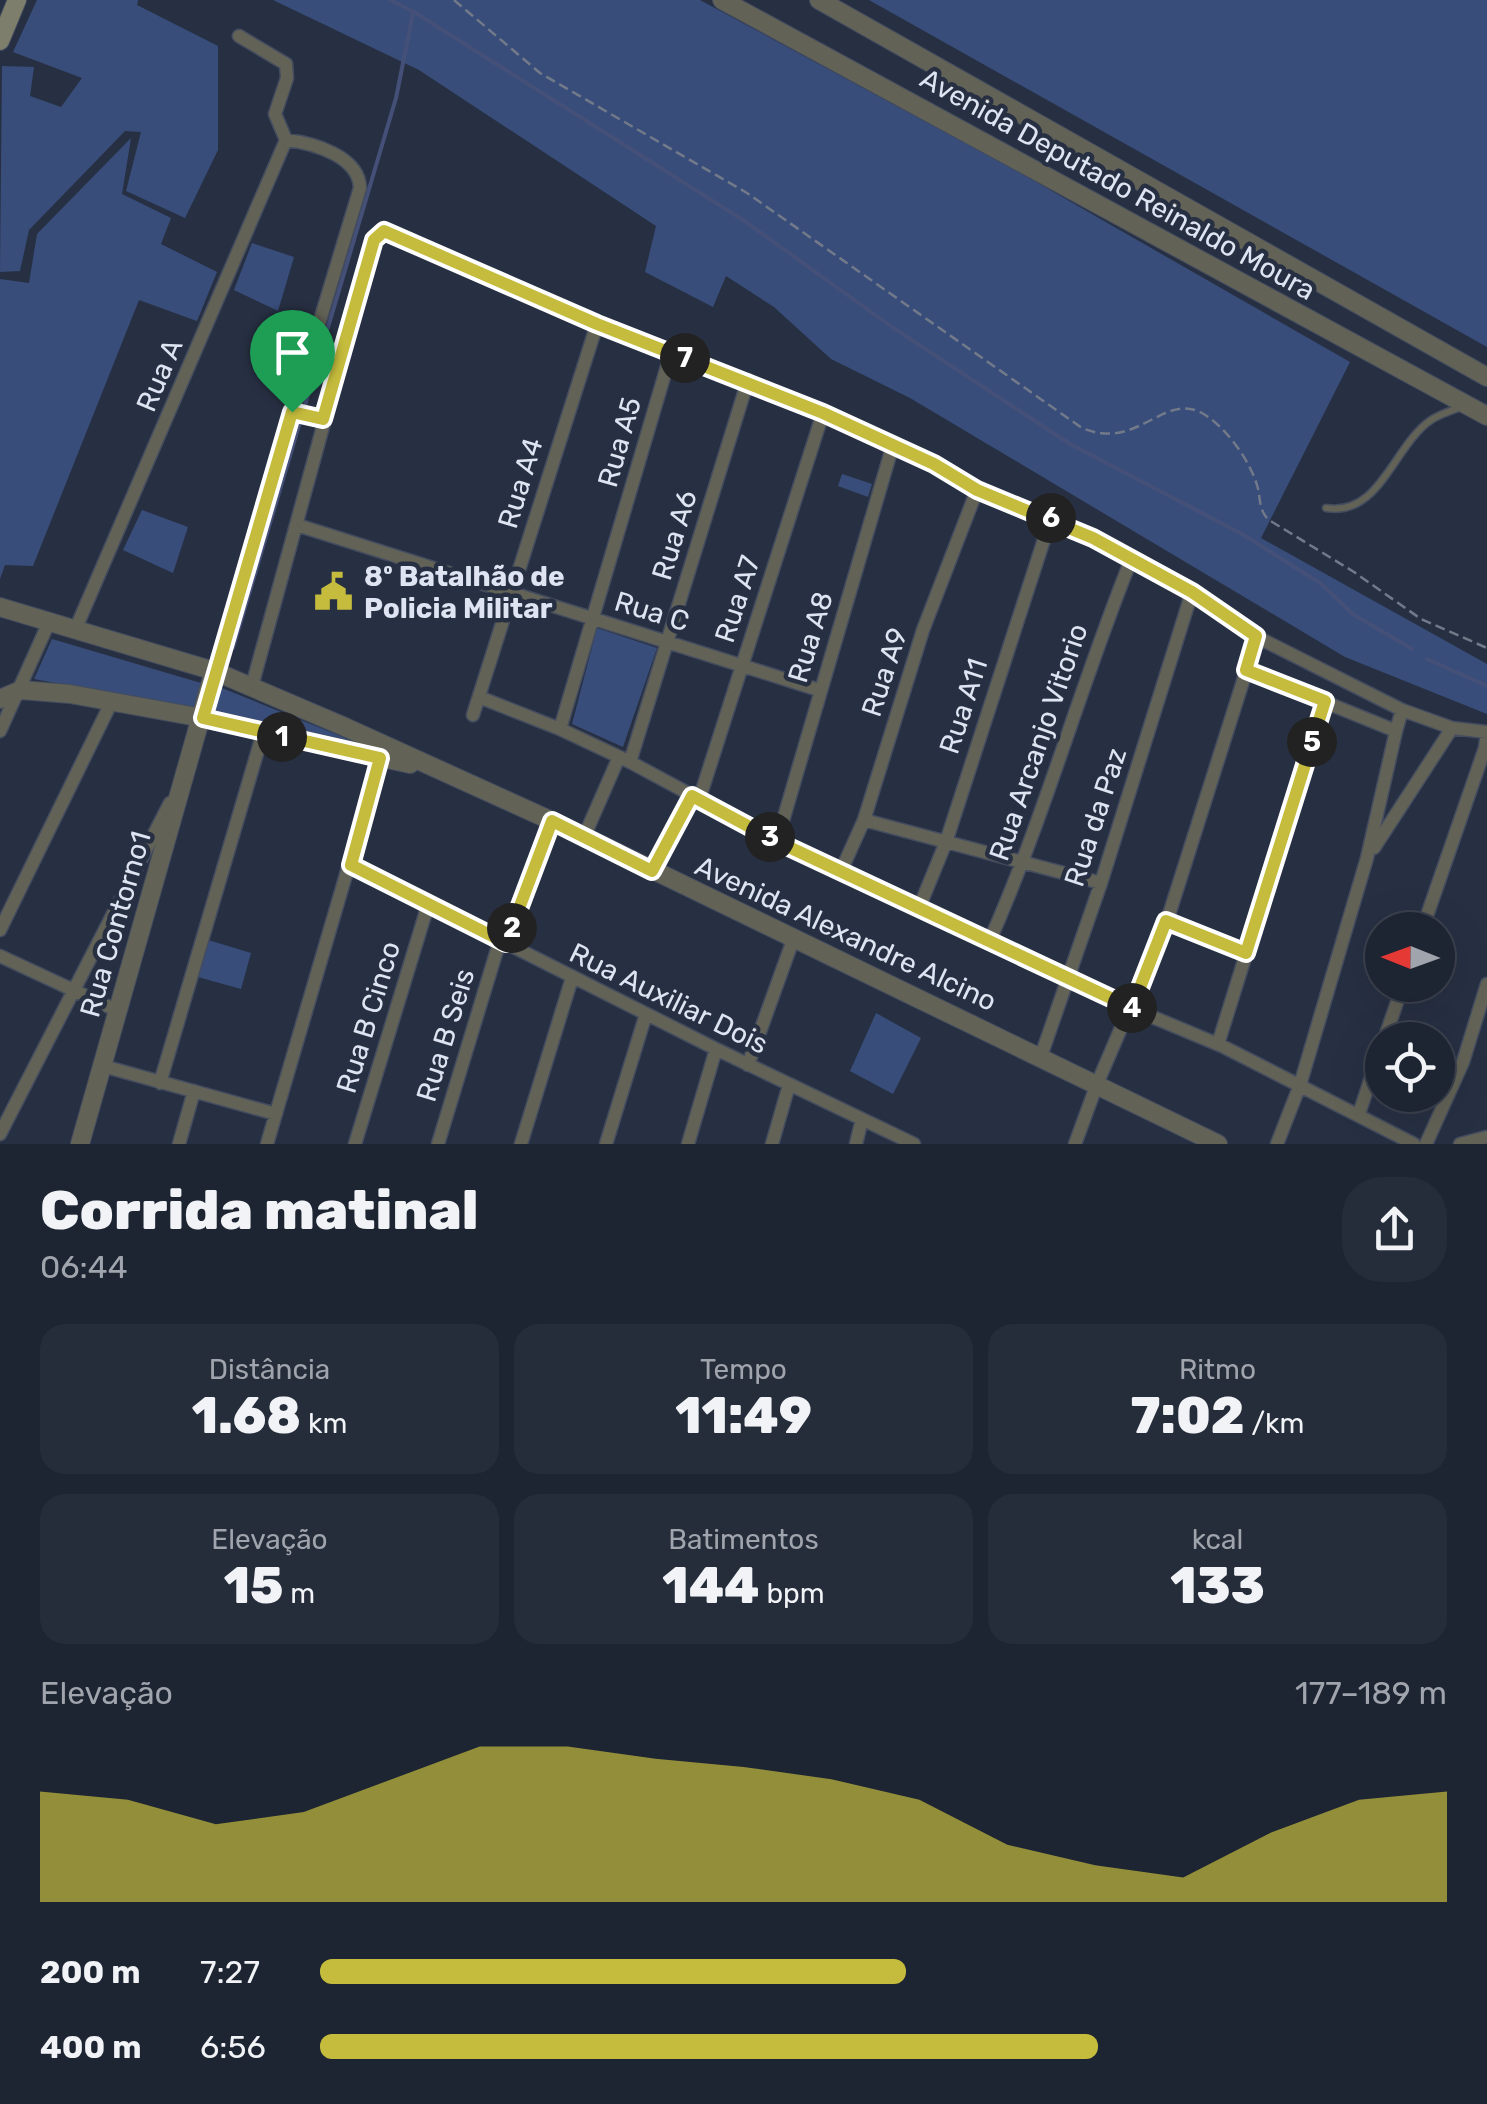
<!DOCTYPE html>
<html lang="pt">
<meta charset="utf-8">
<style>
:root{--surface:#1d2432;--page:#252c3a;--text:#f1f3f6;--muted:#a0a4ac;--line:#3b414d;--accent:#c5bc3d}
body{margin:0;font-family:Rubik,sans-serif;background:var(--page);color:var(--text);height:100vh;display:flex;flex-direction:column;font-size:38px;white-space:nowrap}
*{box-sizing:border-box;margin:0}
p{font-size:32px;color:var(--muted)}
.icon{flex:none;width:55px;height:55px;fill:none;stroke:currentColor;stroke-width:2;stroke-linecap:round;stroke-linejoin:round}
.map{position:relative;height:1144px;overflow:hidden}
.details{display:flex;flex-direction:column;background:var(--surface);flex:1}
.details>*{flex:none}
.needle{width:65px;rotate:271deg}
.fabs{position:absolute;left:1365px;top:912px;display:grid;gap:20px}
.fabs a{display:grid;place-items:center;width:90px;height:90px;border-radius:50%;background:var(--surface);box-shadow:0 10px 40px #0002,0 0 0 2px var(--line);font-size:50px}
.pin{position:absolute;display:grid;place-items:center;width:85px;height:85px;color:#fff;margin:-102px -42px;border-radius:50% 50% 50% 0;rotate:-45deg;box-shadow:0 0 10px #0007}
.pin .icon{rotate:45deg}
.km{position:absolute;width:50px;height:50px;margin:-25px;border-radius:50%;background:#222;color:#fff;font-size:28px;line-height:50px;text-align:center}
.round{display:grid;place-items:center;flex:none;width:105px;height:105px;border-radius:40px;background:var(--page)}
.summary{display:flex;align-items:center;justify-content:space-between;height:170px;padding:0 40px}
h1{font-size:55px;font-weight:800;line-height:75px}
.metrics{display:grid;grid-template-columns:repeat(3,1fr);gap:15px;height:170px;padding:10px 40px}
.metrics div{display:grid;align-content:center;border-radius:25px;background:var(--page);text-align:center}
.metrics b{font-size:50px;font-weight:800}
.metrics small{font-size:28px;font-weight:400}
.metrics p{font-size:28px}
.chart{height:280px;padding:20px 40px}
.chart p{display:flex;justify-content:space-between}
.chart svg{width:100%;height:180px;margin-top:10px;fill:var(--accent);opacity:.7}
ul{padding:0 40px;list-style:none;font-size:32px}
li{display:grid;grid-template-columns:160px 120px 1fr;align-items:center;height:75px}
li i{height:25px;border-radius:12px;background:var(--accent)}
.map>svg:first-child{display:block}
.green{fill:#394d7a}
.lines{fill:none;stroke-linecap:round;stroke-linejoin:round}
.stream{stroke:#455079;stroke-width:4}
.service-casing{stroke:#444d5f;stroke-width:9}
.minor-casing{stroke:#444d5f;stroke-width:15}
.tertiary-casing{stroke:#444d5f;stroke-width:20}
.secondary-casing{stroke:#444d5f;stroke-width:20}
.path{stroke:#727a8a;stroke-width:2.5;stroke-dasharray:10 5;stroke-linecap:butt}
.service{stroke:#626257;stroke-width:6}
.minor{stroke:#626257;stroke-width:12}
.tertiary{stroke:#626257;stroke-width:18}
.secondary{stroke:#7e7e6c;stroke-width:18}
.route-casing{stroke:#fff;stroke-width:20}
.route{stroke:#c5bc3d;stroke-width:12}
.labels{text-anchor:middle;stroke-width:9;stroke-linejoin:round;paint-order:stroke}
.street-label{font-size:28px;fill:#dee4f1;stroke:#273043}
.poi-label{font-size:28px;font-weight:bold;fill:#dee4f1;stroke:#273043;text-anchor:start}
</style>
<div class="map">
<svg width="1487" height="1144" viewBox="0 0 1487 1144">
<rect width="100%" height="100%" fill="#273043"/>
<!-- green -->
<path class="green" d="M37 0H138L137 5 218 46V150L185 218 126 191 141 132 125 131 29 230 20 271 0 272 2 66 34 67 30 96 61 107 82 78 13 52Z
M273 0H700L1015 170 1350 362 1261 538 1487 664V714L1345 657 910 398 831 359 774 307 726 276 713 307 645 272 656 226 419 70Z
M869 0H1487V347Z
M131 138 122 194 171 218 161 244 217 272 197 321 139 300 33 566 5 565 0 579V279L29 283 37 234Z
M252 243 294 257 278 311 234 290Z
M842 474 872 484 868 497 838 486Z
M142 510 188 527 173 573 123 550Z
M597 628 657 648 623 747 572 724Z
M52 639 201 683 195 709 34 679Z
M217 686 360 744 211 714Z
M208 940 251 953 241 989 198 977Z
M876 1013 921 1038 893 1094 850 1071Z"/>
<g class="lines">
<!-- stream -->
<path class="stream" d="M390 0 414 12 743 220 892 327 1070 444 1242 534 1320 583 1354 615 1412 649
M233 648 396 98 413 13
M1427 659 1487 686"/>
<defs>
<path id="service" d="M1326 508C1380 517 1394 445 1431 420 1440 414 1451 411 1461 407"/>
<path id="minor" d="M239 36 286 64 287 78 275 114 286 140
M297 525 819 690
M76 628 286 140
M1246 670 1396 731 1402 710 1452 728 1487 732
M214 671 360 188C359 156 313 143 286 140
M252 686 374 240 384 231 597 324 823 413 933 464 977 490 1093 538 1192 592 1257 637 1402 710
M479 697 560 729 630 762 777 841 1131 1008 1222 1046 1414 1144
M473 715 597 324
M560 729 671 353
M0 731 50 620
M630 762 748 380
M699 800 823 413
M864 820 1101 883
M584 837 619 757
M777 841 892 448
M1374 848 1452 728
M351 865 716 1049 914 1144
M652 871 691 796
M841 871 864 820 923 630 977 490
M919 908 946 842 1051 518
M1167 921 1246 953
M0 930 112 701
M1422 930 1485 748 1487 732
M990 940C1045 816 1080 686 1131 560
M506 943 552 821
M0 956 118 1011
M1384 1040 1403 985
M1218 1044 1325 701
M1041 1056 1101 883 1192 592
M748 1065 793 940
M103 1066 276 1114
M160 1083 263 733
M1359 1114 1382 1044
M0 1134 170 803
M179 1144 194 1091
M267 1144 382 752
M355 1144 428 905
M438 1144 500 940
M521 1144 572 978
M606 1144 646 1014
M688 1144 716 1049
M772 1144 789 1085
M856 1144 862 1119
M1075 1144 1097 1084 1167 921 1257 637
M1277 1144 1300 1085 1367 858 1396 731
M1426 1144 1463 1062 1487 984
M1460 1144 1487 1137"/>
<path id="tertiary" d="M722 0 1487 416
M819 0 1487 377
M0 607 214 671 345 727 552 821 1218 1144
M0 699 21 690 70 694 203 718 410 764
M80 1144 214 671"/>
<path id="secondary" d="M0 41 17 0"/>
</defs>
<!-- service casing -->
<use href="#service" class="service-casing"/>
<!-- minor casing -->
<use href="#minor" class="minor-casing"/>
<!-- tertiary casing -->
<use href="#tertiary" class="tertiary-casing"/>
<!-- secondary casing -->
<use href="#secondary" class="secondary-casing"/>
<!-- path -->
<path class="path" d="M454 0 540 73 747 193 1082 428C1137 451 1162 394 1200 412 1224 424 1249 459 1257 485 1261 498 1258 510 1269 520L1354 572 1421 619 1487 648"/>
<!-- service -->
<use href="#service" class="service"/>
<!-- minor -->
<use href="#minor" class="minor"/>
<!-- tertiary -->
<use href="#tertiary" class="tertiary"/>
<!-- secondary -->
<use href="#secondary" class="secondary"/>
</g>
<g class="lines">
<defs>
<path id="route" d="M384 231 597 324 823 413 934 464 977 490 1093 538 1192 592 1256 636 1246 670 1325 701 1246 953 1166 921 1132 1008 776 841 692 796 652 871 552 821 506 943 351 865 380 758 203 718 292 412 323 419 374 240Z"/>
</defs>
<!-- route casing -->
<use href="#route" class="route-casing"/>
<!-- route -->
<use href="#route" class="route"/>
</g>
<!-- icons -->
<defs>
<symbol id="civic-bare" viewBox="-9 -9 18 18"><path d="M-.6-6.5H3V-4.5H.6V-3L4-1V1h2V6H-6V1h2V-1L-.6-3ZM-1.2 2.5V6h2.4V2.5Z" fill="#c5bc3d" stroke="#273043" stroke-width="2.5" paint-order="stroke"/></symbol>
</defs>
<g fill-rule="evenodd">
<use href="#civic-bare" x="306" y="564" width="55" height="55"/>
</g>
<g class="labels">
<!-- street labels -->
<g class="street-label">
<text transform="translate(1118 184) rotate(29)" y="10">Avenida Deputado Reinaldo Moura</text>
<text transform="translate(159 375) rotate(-67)" y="10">Rua A</text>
<text transform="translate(619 442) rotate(-74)" y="10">Rua A5</text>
<text transform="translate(520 483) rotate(-73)" y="10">Rua A4</text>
<text transform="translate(674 535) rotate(-73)" y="10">Rua A6</text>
<text transform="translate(737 599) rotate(-72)" y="10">Rua A7</text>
<text transform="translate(652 611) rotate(17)" y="10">Rua C</text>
<text transform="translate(810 637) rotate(-73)" y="10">Rua A8</text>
<text transform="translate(884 672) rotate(-72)" y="10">Rua A9</text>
<text transform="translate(963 706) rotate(-72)" y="10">Rua A11</text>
<text transform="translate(1038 742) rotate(-71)" y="10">Rua Arcanjo Vitorio</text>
<text transform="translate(1095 817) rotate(-72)" y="10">Rua da Paz</text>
<text transform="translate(115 924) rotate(-74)" y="10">Rua Contorno1</text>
<text transform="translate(846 933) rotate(25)" y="10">Avenida Alexandre Alcino</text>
<text transform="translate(669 998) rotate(26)" y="10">Rua Auxiliar Dois</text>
<text transform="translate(368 1017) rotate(-73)" y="10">Rua B Cinco</text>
<text transform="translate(445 1035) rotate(-73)" y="10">Rua B Seis</text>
</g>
<!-- poi labels -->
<g class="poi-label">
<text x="364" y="586">8º Batalhão de<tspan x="364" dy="32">Policia Militar</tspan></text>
</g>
</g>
</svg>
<div class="fabs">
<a><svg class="needle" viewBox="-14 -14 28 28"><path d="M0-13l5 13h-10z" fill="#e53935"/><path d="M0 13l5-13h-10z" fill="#a0a4ac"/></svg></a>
<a><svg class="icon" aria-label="locate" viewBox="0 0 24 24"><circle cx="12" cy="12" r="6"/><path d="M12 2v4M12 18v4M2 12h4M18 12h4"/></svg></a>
</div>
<div class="pin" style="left:292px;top:412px;background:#1e9e55"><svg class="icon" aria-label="arrive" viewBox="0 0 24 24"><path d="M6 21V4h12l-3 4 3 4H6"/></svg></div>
<b class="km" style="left:282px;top:737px">1</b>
<b class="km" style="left:512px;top:928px">2</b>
<b class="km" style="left:770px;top:837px">3</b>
<b class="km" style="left:1132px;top:1008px">4</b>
<b class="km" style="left:1312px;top:742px">5</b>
<b class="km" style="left:1051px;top:518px">6</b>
<b class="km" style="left:685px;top:358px">7</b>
</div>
<section class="details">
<div class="summary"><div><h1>Corrida matinal</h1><p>06:44</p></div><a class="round"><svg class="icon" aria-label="share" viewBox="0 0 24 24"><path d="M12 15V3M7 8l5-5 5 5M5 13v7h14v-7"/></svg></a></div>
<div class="metrics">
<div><p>Distância</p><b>1.68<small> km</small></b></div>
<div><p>Tempo</p><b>11:49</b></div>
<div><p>Ritmo</p><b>7:02<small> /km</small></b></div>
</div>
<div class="metrics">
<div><p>Elevação</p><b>15<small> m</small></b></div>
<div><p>Batimentos</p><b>144<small> bpm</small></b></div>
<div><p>kcal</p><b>133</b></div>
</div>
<div class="chart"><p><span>Elevação</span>177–189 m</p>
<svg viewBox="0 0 160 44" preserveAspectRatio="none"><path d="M0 44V17L10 19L20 25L30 22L40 14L50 6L60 6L70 9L80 11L90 14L100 19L110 30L120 35L130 38L140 27L150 19L160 17V44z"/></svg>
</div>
<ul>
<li><b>200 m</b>7:27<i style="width:52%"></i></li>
<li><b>400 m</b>6:56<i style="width:69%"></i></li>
</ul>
</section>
